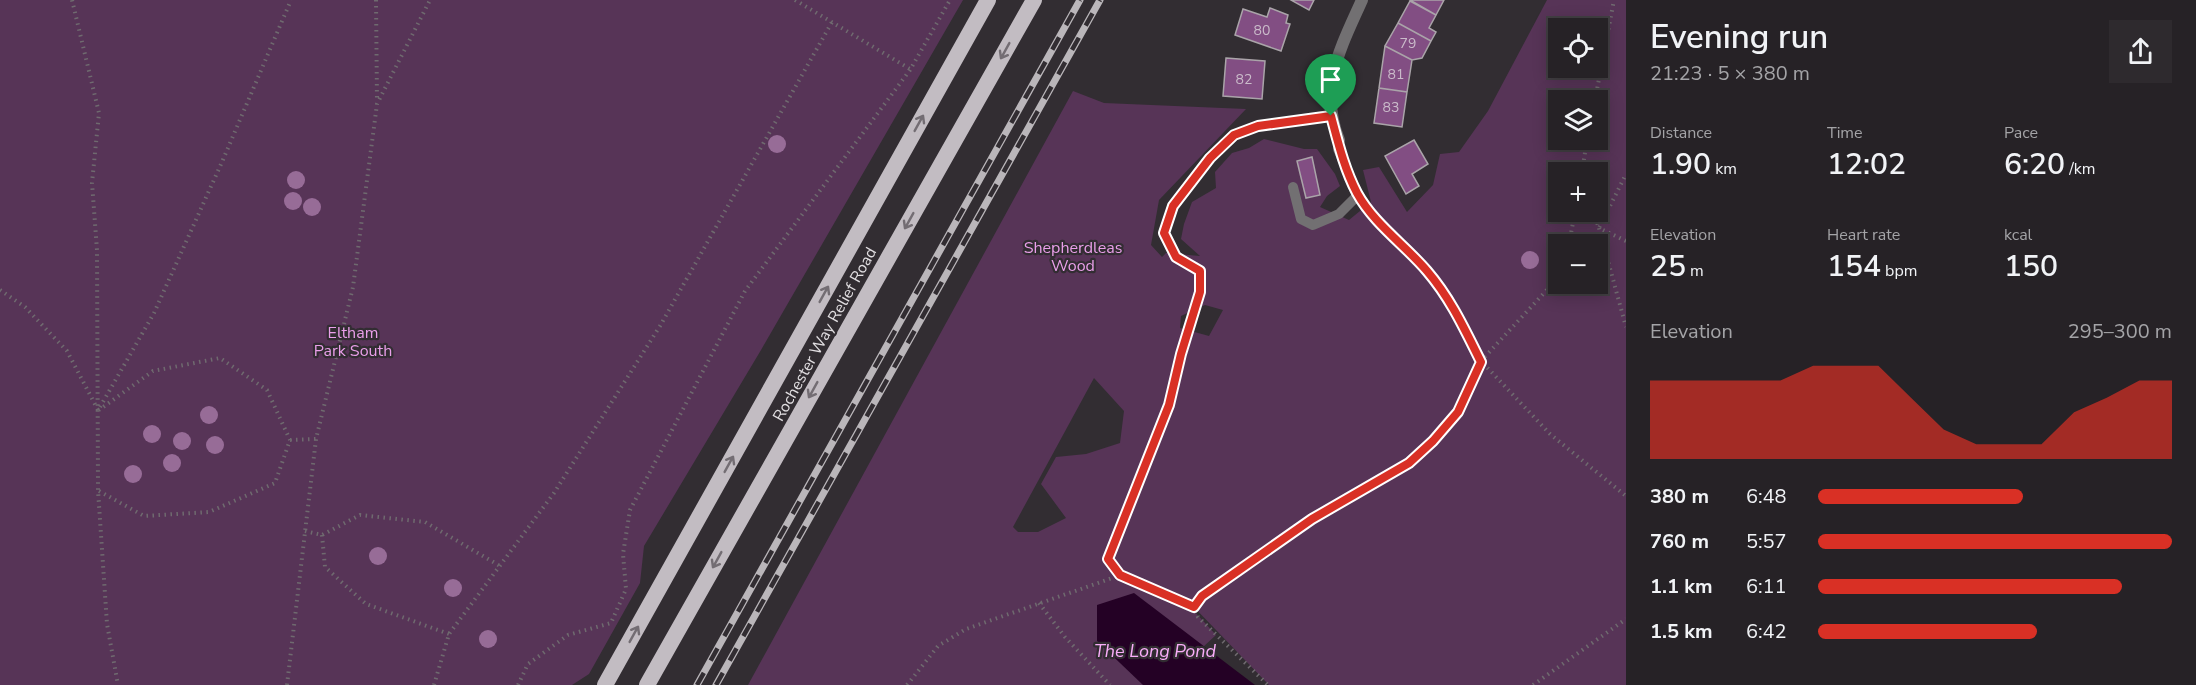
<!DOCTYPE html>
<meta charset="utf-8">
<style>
:root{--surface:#262226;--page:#2e2a2e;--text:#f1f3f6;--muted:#a4a4a7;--line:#423f43;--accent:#d93025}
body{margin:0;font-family:"Nunito Sans",sans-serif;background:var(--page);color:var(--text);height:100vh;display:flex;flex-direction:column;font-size:22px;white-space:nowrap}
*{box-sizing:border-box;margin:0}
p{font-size:20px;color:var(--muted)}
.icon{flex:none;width:33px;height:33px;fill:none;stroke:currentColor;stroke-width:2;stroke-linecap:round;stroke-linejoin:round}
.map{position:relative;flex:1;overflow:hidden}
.panel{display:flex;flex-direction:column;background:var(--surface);width:570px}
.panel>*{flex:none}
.tools{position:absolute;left:1548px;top:18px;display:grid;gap:12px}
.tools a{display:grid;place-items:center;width:60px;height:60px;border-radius:0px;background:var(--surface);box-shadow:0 3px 15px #0003,0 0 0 2px var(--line);font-size:30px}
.pin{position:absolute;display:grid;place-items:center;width:51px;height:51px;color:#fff;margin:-62px -26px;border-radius:50% 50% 50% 0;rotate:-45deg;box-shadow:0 0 6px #0007}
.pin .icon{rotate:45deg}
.round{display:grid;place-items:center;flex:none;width:63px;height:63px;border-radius:0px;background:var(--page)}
.head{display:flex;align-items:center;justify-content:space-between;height:102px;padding:0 24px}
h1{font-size:33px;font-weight:600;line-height:45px}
.metrics{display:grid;grid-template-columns:repeat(3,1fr);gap:9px;height:102px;padding:6px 24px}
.metrics div{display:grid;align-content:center}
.metrics b{font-size:30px;font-weight:600}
.metrics small{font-size:16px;font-weight:400}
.metrics p{font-size:16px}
.chart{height:168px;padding:12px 24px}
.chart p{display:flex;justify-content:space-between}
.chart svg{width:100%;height:108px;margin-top:6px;fill:var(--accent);opacity:.7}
ul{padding:0 24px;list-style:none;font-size:20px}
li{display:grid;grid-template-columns:96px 72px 1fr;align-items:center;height:45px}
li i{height:15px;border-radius:8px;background:var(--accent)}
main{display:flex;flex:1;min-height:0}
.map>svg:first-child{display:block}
.green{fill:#573457;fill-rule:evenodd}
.water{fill:#240125}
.building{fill:#824e83;stroke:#aaa4a9;stroke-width:1.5}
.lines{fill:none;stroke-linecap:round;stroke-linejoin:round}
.path{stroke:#6f6a6f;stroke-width:4;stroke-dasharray:1.5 4.5;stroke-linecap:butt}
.service{stroke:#727072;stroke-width:10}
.minor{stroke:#727072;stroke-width:12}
.trunk{stroke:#c2bcc2;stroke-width:16}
.rail-casing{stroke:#bab6ba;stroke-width:7}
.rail{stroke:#322d32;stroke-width:4.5;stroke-dasharray:14;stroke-linecap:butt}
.tree{fill:#976c97}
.oneway{stroke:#736d73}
.route-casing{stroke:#fff;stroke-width:12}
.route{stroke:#d93025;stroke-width:8}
.labels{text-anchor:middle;stroke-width:4.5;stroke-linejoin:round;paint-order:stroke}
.number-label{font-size:14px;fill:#cabbca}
.park-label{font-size:16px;fill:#ea9fea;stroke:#322d32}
.street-label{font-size:16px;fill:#e2dfe2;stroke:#322d32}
.water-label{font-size:18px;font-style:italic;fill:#f9adf9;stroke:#322d32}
</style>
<main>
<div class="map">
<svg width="1626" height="685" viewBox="0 0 1626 685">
<rect width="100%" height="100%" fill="#322d32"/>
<!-- green -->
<path class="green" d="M0 0H963L761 350 644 546 640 583 589 674 572 685H0Z
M1547 0H1626V685H1269L1190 603 1193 610 1216 635 1162 685H748L1073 91 1104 103 1246 109 1159 200 1151 245 1162 257 1166 253 1200 256 1181 239 1184 224 1192 202 1216 188 1215 172 1232 153 1249 148 1264 139 1304 149H1317L1335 174 1340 186 1327 196 1320 207 1349 220 1371 202 1363 170 1379 167 1407 212 1433 185 1440 154 1459 152 1488 111ZM1558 28H1598V68H1558ZM1558 100H1598V140H1558ZM1558 172H1598V212H1558ZM1558 244H1598V284H1558ZM1205 305 1223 310 1209 336 1180 328 1181 316ZM1094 378 1124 411 1120 443 1086 454 1056 457 1041 484 1066 518 1038 532H1018L1013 527Z"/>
<!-- water -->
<path class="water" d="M1134 593 1255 685H1143L1097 641V605Z"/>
<!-- building -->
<path class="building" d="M1291 0H1314L1309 10Z
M1410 0H1444L1436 15Z
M1410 1 1436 15 1429 28 1436 32 1431 41 1398 23Z
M1270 8 1288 15 1286 23 1290 24 1281 51 1235 35 1243 9 1267 17Z
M1398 23 1431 41 1422 58 1412 60 1385 46Z
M1385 46 1412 60 1407 92 1379 88Z
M1226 58 1265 61 1262 99 1223 96Z
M1379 88 1407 92 1402 127 1374 123Z
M1414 140 1428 164 1412 174 1419 186 1406 194 1385 156Z
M1312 157 1320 195 1306 198 1297 161Z"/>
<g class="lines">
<!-- path -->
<path class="path" d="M72 0 99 113 92 183 97 250 98 490 107 624 118 685
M376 0 377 101
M795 0 910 69
M1595 100 1614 0
M1582 172 1587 140
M1368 207C1392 238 1422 263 1446 295 1461 315 1470 339 1481 361L1558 278
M1593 212 1599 228 1626 174
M1626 241 1599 228 1626 327
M1569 244 1575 212
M0 290 25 307 67 351 98 410
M100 407 154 313 222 162 291 0
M290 440 316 439
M99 491 144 516 209 512 275 483 290 440 267 390 220 358 153 371 99 410
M305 531 322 535 360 515 425 522 500 566
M322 535 325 567 366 604 449 634
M1121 575 1108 559 1169 404 1181 354 1200 292V271L1176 257 1164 233 1173 206 1210 158 1234 135 1258 126 1315 118
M1039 603 1065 637 1110 685
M1194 607 1202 596 1312 519 1409 463 1433 441 1458 412 1481 361 1550 434 1626 496
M287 685 316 439 353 287 377 104 430 0
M434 685 449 634 554 493 660 326 832 22
M518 685 528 664 568 635 611 623 626 589 623 554 630 510 745 291 910 70 950 0
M907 685 938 646 966 629 1121 575 1194 607 1198 617 1268 685
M1533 685 1626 619"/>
<!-- service -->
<path class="service" d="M1293 187 1301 219 1313 225 1339 214 1358 195 1338 149 1339 140"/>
<!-- minor -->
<path class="minor" d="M1339 140C1318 88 1341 47 1362 0"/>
<!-- trunk -->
<path class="trunk" d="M605 685 988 0
M647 685 1034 0"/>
<defs>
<path id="rail" d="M697 685 1080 0
M716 685 1100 0"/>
</defs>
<!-- rail casing -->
<use href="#rail" class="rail-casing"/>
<!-- rail -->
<use href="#rail" class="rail"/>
</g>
<!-- trees -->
<g class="tree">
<circle cx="777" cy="144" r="9"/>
<circle cx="296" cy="180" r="9"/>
<circle cx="293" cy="201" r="9"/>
<circle cx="312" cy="207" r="9"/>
<circle cx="1530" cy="260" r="9"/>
<circle cx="209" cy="415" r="9"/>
<circle cx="152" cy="434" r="9"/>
<circle cx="182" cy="441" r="9"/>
<circle cx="215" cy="445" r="9"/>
<circle cx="172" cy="463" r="9"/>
<circle cx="133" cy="474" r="9"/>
<circle cx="378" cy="556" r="9"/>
<circle cx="453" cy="588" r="9"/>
<circle cx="488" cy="639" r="9"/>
</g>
<!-- one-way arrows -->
<defs><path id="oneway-shaft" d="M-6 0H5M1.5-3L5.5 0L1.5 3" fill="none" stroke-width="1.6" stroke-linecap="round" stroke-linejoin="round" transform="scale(1.5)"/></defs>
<g class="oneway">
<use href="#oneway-shaft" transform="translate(1005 51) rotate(119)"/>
<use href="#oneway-shaft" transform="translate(919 123) rotate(-61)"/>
<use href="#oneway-shaft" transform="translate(909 221) rotate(119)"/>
<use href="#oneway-shaft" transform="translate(824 294) rotate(-61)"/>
<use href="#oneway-shaft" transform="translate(813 390) rotate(119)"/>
<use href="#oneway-shaft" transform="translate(729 464) rotate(-61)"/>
<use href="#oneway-shaft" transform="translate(717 560) rotate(119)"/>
<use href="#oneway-shaft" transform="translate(634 634) rotate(-61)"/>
</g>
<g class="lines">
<defs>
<path id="route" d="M1331 116C1338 142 1344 168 1357 193 1374 224 1405 245 1427 271 1451 299 1465 330 1481 362L1458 412 1433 441 1409 463 1312 519 1202 596 1194 607 1120 575 1108 559 1169 405 1181 354 1200 292V271L1176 257 1164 233 1173 206 1210 158 1234 135 1258 126Z"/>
</defs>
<!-- route casing -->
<use href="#route" class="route-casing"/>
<!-- route -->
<use href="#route" class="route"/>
</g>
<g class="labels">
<!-- number labels -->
<g class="number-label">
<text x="1262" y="35">80</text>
<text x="1408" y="48">79</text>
<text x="1396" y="79">81</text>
<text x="1244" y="84">82</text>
<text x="1391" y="112">83</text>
</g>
<!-- park labels -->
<g class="park-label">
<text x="1073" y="253">Shepherdleas<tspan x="1073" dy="18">Wood</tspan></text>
<text x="353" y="338">Eltham<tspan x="353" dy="18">Park South</tspan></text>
</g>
<!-- street labels -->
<g class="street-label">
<text transform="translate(824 334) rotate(-61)" y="6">Rochester Way Relief Road</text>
</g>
<!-- water labels -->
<g class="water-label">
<text x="1155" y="657">The Long Pond</text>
</g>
</g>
</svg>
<div class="tools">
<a><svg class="icon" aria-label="locate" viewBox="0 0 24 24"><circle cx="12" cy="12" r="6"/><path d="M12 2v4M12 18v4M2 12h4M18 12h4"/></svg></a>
<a><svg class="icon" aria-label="layers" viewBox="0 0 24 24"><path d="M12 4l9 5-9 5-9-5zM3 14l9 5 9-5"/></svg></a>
<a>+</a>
<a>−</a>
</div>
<div class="pin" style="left:1331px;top:116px;background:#1e9e55"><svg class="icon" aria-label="arrive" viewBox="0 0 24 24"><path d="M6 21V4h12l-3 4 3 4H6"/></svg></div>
</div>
<section class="panel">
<div class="head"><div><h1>Evening run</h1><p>21:23 · 5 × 380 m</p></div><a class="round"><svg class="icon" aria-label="share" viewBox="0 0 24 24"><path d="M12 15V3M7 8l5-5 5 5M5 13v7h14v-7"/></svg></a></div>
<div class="metrics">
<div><p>Distance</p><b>1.90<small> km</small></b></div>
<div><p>Time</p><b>12:02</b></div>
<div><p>Pace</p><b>6:20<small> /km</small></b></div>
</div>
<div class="metrics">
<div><p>Elevation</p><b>25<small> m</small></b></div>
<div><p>Heart rate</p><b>154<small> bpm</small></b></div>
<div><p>kcal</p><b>150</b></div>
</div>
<div class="chart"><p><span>Elevation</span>295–300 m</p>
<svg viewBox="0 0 160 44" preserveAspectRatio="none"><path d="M0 44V12L10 12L20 12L30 12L40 12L50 6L60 6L70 6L80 19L90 32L100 38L110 38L120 38L130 25L140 19L150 12L160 12V44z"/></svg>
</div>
<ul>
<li><b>380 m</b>6:48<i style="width:58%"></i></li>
<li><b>760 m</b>5:57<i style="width:100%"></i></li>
<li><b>1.1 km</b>6:11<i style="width:86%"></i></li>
<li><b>1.5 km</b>6:42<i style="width:62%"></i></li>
</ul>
</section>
</main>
